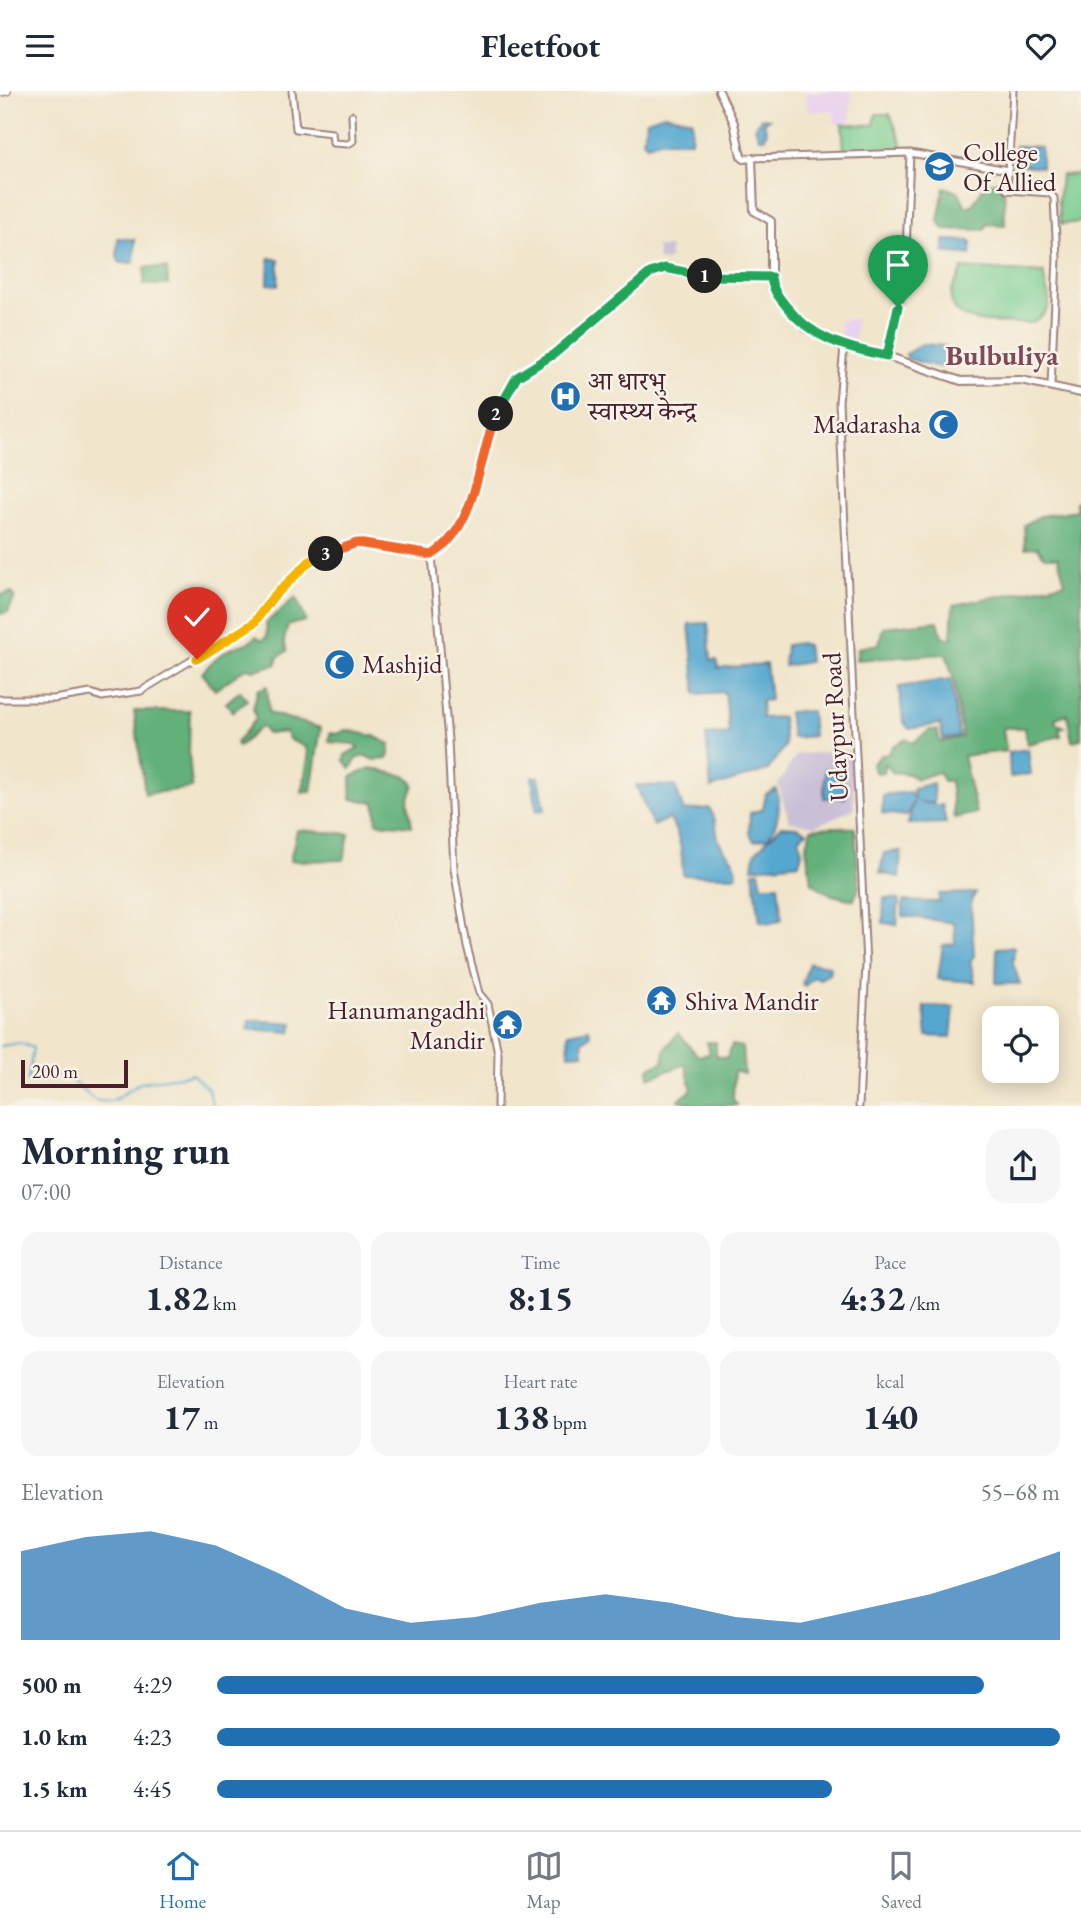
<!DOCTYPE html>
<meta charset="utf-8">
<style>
:root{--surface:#fff;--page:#f6f6f7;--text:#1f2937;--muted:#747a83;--line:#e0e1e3;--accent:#1f6fb2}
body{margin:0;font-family:"EB Garamond","Noto Serif Devanagari",serif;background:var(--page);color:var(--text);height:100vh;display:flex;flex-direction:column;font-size:26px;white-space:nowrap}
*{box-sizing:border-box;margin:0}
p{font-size:23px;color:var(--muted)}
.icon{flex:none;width:38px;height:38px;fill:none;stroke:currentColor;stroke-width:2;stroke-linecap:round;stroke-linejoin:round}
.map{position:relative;height:1015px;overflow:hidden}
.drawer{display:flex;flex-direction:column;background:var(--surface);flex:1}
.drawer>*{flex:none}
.buttons{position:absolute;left:982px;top:915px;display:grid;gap:14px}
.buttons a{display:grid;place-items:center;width:77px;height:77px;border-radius:14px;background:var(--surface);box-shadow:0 4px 18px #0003;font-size:35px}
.scale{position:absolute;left:21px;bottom:18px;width:107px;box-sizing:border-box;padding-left:7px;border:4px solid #4a1f2b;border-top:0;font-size:19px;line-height:24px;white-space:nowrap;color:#4a1f2b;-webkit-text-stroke:5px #f7f3e8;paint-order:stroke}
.pin{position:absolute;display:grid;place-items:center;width:60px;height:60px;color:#fff;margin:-72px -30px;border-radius:50% 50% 50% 0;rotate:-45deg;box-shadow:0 0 7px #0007}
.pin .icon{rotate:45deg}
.km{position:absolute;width:35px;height:35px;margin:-18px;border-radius:50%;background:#222;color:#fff;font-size:19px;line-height:35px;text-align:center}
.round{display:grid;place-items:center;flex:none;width:74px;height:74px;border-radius:21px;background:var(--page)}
.head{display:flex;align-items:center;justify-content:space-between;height:119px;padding:0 21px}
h1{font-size:38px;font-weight:700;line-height:52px}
.metrics{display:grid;grid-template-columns:repeat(3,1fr);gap:10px;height:119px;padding:7px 21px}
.metrics div{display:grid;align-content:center;border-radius:18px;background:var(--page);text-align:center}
.metrics b{font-size:35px;font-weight:700}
.metrics small{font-size:19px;font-weight:400}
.metrics p{font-size:19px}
.chart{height:196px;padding:14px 21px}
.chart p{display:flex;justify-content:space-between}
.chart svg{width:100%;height:126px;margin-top:7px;fill:var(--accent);opacity:.7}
ul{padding:0 21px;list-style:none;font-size:23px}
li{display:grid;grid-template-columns:112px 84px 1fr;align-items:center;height:52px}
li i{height:18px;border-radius:9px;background:var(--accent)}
header{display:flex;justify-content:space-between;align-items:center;height:91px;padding:0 21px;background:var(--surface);font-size:32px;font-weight:700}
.tabs{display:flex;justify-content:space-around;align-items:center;height:98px;border-top:2px solid var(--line);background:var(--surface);font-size:19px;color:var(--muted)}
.tabs a{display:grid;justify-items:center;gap:4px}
.tabs .selected{color:var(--accent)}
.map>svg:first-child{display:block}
.built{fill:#e9d2ed}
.industrial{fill:#c9bfd7}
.green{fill:#79cc8f;stroke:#62765d;stroke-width:2}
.forest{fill:#62b07a;stroke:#566852;stroke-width:2}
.water{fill:#54a7cf;stroke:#4f637d;stroke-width:2}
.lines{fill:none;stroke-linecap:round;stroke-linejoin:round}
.stream{stroke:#54a7cf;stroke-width:2}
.tertiary-casing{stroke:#9e827b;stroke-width:9}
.secondary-casing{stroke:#9e827b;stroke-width:10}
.primary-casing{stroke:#9e827b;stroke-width:10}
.tertiary{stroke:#fff;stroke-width:5}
.secondary{stroke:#fff;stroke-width:6}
.primary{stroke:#fff;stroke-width:7}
.split-1-casing{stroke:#fff;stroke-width:14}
.split-2-casing{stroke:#fff;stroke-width:14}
.split-3-casing{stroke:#fff;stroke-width:14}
.split-4-casing{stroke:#fff;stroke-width:14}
.split-1{stroke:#22a559;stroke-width:9}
.split-2{stroke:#22a559;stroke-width:9}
.split-3{stroke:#f0652b;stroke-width:9}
.split-4{stroke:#f5b400;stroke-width:9}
.labels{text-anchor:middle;stroke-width:5;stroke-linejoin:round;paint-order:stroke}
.poi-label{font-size:26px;fill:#4a1f2b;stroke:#f7f3e8;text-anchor:start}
.street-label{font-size:26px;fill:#4a1f2b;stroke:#f7f3e8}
.neighbourhood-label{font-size:28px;font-weight:bold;fill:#804a5b;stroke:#f7f3e8}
</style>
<header><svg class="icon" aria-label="menu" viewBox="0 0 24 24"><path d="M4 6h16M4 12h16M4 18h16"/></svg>Fleetfoot<svg class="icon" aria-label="heart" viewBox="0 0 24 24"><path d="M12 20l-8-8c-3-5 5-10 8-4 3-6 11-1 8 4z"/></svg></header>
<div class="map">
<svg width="1081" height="1015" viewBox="0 0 1081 1015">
<rect width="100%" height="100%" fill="#f7f3e8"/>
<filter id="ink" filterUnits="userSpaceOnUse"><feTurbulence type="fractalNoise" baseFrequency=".0143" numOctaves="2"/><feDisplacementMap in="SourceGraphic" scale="14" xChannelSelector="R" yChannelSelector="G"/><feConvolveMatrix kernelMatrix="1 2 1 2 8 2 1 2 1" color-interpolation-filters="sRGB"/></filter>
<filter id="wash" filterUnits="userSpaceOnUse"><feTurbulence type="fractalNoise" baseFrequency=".00686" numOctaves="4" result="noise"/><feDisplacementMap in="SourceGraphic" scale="28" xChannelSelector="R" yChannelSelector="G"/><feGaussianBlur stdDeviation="1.57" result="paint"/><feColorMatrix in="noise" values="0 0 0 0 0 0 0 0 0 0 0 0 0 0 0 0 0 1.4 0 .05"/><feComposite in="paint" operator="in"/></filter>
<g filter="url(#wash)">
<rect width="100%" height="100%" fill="#f1e5cb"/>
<!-- built -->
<path class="built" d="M805 0H852L850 31 835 33 834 20H808Z
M856 228 854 252 841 250 840 229Z"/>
<!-- industrial -->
<path class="industrial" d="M654 156H670V167L666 171 657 168 658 159Z
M847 660 852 665 854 718 815 735 789 730 778 693 797 663Z"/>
<!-- green -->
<path class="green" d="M876 23H890L905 60H844L842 33 874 34Z
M1081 83V131L1061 133 1058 112 1061 84Z
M962 177 1044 182C1043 204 1063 213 1032 232 1010 231 953 238 951 207 950 194 961 188 962 177Z"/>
<!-- forest -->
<path class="forest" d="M1004 89 1005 134 987 133 984 139 944 138 938 130 944 96 959 101 966 116 972 114 986 93Z
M145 176 167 177 168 194H144Z
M1081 409V648L1072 650 1067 623 1056 627 1055 631 1064 636 1059 637 1061 645 1027 653 1024 637H1003L1006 660 963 665 976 722 954 727 950 690H943L939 681 917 688 908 683 892 681 885 672 883 681 876 682 872 674 881 664 888 663 893 655 906 648 913 652 930 639H937L940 651 962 646 954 589 946 563 856 569 858 557 879 553 883 536 938 530 942 545 951 548 953 514 1065 492 1058 466H1044L1038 456 1025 457 1024 434 1040 425 1077 419 1075 411Z
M12 501 15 506 8 521 0 523V504Z
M296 506 306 530 288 534 284 550 287 560 277 567V573L255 579 246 577 215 599 202 582C211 571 222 561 235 556 245 552 250 553 256 545L263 549 267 545 266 532Z
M267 595 269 622 321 637 311 700 302 701 308 668 306 656 290 649 285 641 267 643 262 635 238 656 236 652 256 628 253 617 258 599Z
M240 600 247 609 233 621 226 612Z
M134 620H190L189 664 192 697 145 703Z
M346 639 374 645 390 653 388 668 374 669 366 665 357 667 351 678 344 670 345 664 358 657 354 653 329 651 330 642 337 643Z
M370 677 408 686 414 694 408 710 412 735 377 732 375 711 351 708V686Z
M831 736 855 737 859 796 854 809 832 804 812 792 806 757 811 738Z
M297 739 349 743 344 769 290 770Z
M678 942 698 965 710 963 707 951H716V965L727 967 732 954 742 956 744 983 734 980 733 1008 737 1014H691V1012L678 1009 692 999 685 973 649 987V977L663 971 665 958Z"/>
<!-- water -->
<path class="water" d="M664 23 692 29 691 50H659L647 54 643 50 647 29Z
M761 27 769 28 764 31 767 42 764 47H759L755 36Z
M1015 55 1041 56V76L1014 73Z
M118 147 135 149 134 172H120L117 166Z
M944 149 971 150V164L944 161Z
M269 167 279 169 278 194 268 193Z
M922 253 945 255 943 277 907 268 906 263Z
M708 532 711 569H717L718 577 766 573 770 609 761 610 762 627 782 626 785 655 768 679 711 697 706 644 729 642 725 601 696 603 689 533Z
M799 552 807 554 809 571 784 575 786 554Z
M951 588 959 646 943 648 940 633 909 638 903 630 899 596Z
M811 620 813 645 792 647 788 621Z
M1028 658 1031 683 1010 686 1009 661Z
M825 678 840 679 845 707H824Z
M532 686H539L545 719 537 720Z
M933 692 934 712 918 711 942 714 946 732 908 733 914 709 907 725 882 722 883 704 910 701 914 708 913 697Z
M636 694 675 695 684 720 709 717C717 727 715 738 719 750 724 764 739 767 736 785L683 784C682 761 681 746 669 727L653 735Z
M776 698C782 716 779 731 768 747L754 750 749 741 750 722 763 718 766 703Z
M781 735 797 736 807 741 799 747 802 762 799 772 753 777 755 762Z
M901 760 899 786 880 782 884 762Z
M759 780 762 794H778L782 828 771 832 760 830 753 781Z
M976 802 971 810 974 865 970 870 975 891 938 888 943 854 955 853 954 832 903 825V810L939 811V803Z
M884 807 899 808 897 834 883 832Z
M1014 856 1013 872 1020 893 996 892 997 857Z
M809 872 830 875 829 883 820 888 814 886 805 895 802 893Z
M924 915 954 916 951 946 927 945Z
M249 929 293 932 291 941 247 938Z
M589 938 590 944 582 951 583 962 569 963 568 942Z"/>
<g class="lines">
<!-- stream -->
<path class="stream" d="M0 955 20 952 33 957 28 989 31 991 61 983C75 989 84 1002 95 1009 116 1015 124 1000 138 993 146 989 182 985 192 983L208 998 213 1015"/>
</g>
</g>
<g filter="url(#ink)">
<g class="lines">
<defs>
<path id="tertiary" d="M292 0 296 38 332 42 333 52 348 53 353 50 352 24
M1013 0 1007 99 1050 102 1054 107 1057 167 1051 294
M752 67 910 62 1008 79
M844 256 839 311 866 873 859 1015
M887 265 901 204 906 160 910 62
M432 464 448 649 454 778 467 855 479 902 488 913 498 962 497 1015
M432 464 442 457 462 434 495 325 517 287 553 263 658 178 707 186H771
M0 608H54L91 602 102 606 141 600 253 532 272 507 316 467 357 452 432 464"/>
<path id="secondary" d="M719 0 734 32 741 65 744 68 752 67 754 120 771 130V195L806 237 844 256 887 265 961 290 1021 289 1081 302"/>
<path id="primary" d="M0 1 7 0"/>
</defs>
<!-- tertiary casing -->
<use href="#tertiary" class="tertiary-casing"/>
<!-- secondary casing -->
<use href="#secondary" class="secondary-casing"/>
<!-- primary casing -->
<use href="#primary" class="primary-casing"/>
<!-- tertiary -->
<use href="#tertiary" class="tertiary"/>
<!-- secondary -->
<use href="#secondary" class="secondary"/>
<!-- primary -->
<use href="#primary" class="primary"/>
</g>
</g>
<g class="lines" filter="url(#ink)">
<defs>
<path id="split-1" d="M705 185 771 186C772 198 778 205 786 215 812 248 847 257 887 265L898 216"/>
<path id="split-2" d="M496 323 517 286 554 263 650 182 665 177 705 185"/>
<path id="split-3" d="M326 463 357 452 432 464C477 436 478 369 496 323"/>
<path id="split-4" d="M197 568 254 532 272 507 310 470 326 463"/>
</defs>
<!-- split-1 casing -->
<use href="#split-1" class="split-1-casing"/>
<!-- split-2 casing -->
<use href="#split-2" class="split-2-casing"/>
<!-- split-3 casing -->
<use href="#split-3" class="split-3-casing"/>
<!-- split-4 casing -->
<use href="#split-4" class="split-4-casing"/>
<!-- split-1 -->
<use href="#split-1" class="split-1"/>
<!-- split-2 -->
<use href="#split-2" class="split-2"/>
<!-- split-3 -->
<use href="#split-3" class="split-3"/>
<!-- split-4 -->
<use href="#split-4" class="split-4"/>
</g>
<!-- icons -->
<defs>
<symbol id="university-disc" viewBox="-11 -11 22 22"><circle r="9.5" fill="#1f6fb2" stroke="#f7f3e8"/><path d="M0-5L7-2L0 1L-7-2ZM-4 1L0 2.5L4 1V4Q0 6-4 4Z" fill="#fff"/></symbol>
<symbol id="hospital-disc" viewBox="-11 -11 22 22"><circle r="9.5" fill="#1f6fb2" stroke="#f7f3e8"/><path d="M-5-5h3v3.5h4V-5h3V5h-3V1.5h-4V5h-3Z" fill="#fff"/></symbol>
<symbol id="mosque-disc" viewBox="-11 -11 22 22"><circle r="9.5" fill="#1f6fb2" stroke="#f7f3e8"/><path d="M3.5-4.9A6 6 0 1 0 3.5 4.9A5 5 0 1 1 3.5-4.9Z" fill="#fff"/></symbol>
<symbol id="temple-disc" viewBox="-11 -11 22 22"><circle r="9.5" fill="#1f6fb2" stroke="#f7f3e8"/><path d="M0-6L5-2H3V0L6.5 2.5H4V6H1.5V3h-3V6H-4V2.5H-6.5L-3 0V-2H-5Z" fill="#fff"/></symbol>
</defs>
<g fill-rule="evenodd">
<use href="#university-disc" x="922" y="58" width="35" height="35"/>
<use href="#hospital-disc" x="548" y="288" width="35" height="35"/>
<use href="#mosque-disc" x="926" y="316" width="35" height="35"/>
<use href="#mosque-disc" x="322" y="556" width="35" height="35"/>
<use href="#temple-disc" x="644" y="892" width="35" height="35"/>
<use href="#temple-disc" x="490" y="916" width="35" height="35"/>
</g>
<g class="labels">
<!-- poi labels -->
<g class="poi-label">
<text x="963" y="70">College<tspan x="963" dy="30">Of Allied</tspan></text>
<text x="588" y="299">आ धारभु<tspan x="588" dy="30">स्वास्थ्य केन्द्र</tspan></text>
<text x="921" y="342" text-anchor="end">Madarasha</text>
<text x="362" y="582">Mashjid</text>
<text x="685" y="919">Shiva Mandir</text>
<text x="485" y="928" text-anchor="end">Hanumangadhi<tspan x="485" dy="30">Mandir</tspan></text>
</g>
<!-- street labels -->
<g class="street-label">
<text transform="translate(835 636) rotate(-93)" y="9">Udaypur Road</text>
</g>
<!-- neighbourhood labels -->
<g class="neighbourhood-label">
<text x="1002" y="274">Bulbuliya</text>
</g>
</g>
</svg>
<div class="buttons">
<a><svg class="icon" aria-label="locate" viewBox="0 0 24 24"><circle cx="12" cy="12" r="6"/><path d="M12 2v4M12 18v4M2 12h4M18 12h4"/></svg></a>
</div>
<div class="scale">200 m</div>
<div class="pin" style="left:898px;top:216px;background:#1e9e55"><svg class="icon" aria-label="arrive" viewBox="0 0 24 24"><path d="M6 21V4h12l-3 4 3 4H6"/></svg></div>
<div class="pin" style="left:197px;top:568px;background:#d93025"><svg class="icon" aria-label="check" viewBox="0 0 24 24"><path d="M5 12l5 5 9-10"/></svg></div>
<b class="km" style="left:705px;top:185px">1</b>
<b class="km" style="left:496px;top:323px">2</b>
<b class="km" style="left:326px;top:463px">3</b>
</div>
<section class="drawer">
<div class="head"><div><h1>Morning run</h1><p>07:00</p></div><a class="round"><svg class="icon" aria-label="share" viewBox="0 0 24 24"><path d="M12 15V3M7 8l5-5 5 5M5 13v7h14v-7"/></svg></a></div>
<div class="metrics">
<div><p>Distance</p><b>1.82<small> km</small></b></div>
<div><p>Time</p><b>8:15</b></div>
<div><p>Pace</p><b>4:32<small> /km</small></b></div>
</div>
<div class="metrics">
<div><p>Elevation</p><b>17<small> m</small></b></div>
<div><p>Heart rate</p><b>138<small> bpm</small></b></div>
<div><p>kcal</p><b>140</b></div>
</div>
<div class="chart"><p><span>Elevation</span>55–68 m</p>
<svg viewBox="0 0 160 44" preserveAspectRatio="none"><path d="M0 44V13L10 8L20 6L30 11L40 21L50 33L60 38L70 36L80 31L90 28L100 31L110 36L120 38L130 33L140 28L150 21L160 13V44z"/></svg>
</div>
<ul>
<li><b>500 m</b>4:29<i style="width:91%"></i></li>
<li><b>1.0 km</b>4:23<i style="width:100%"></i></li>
<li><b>1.5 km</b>4:45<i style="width:73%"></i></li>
</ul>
</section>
<nav class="tabs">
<a class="selected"><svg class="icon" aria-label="home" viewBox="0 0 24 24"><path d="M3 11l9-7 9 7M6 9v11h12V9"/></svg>Home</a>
<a><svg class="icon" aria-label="map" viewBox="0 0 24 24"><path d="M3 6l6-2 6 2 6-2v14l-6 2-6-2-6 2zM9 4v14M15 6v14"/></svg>Map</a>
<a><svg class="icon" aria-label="saved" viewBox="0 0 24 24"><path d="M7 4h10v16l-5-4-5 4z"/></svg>Saved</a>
</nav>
